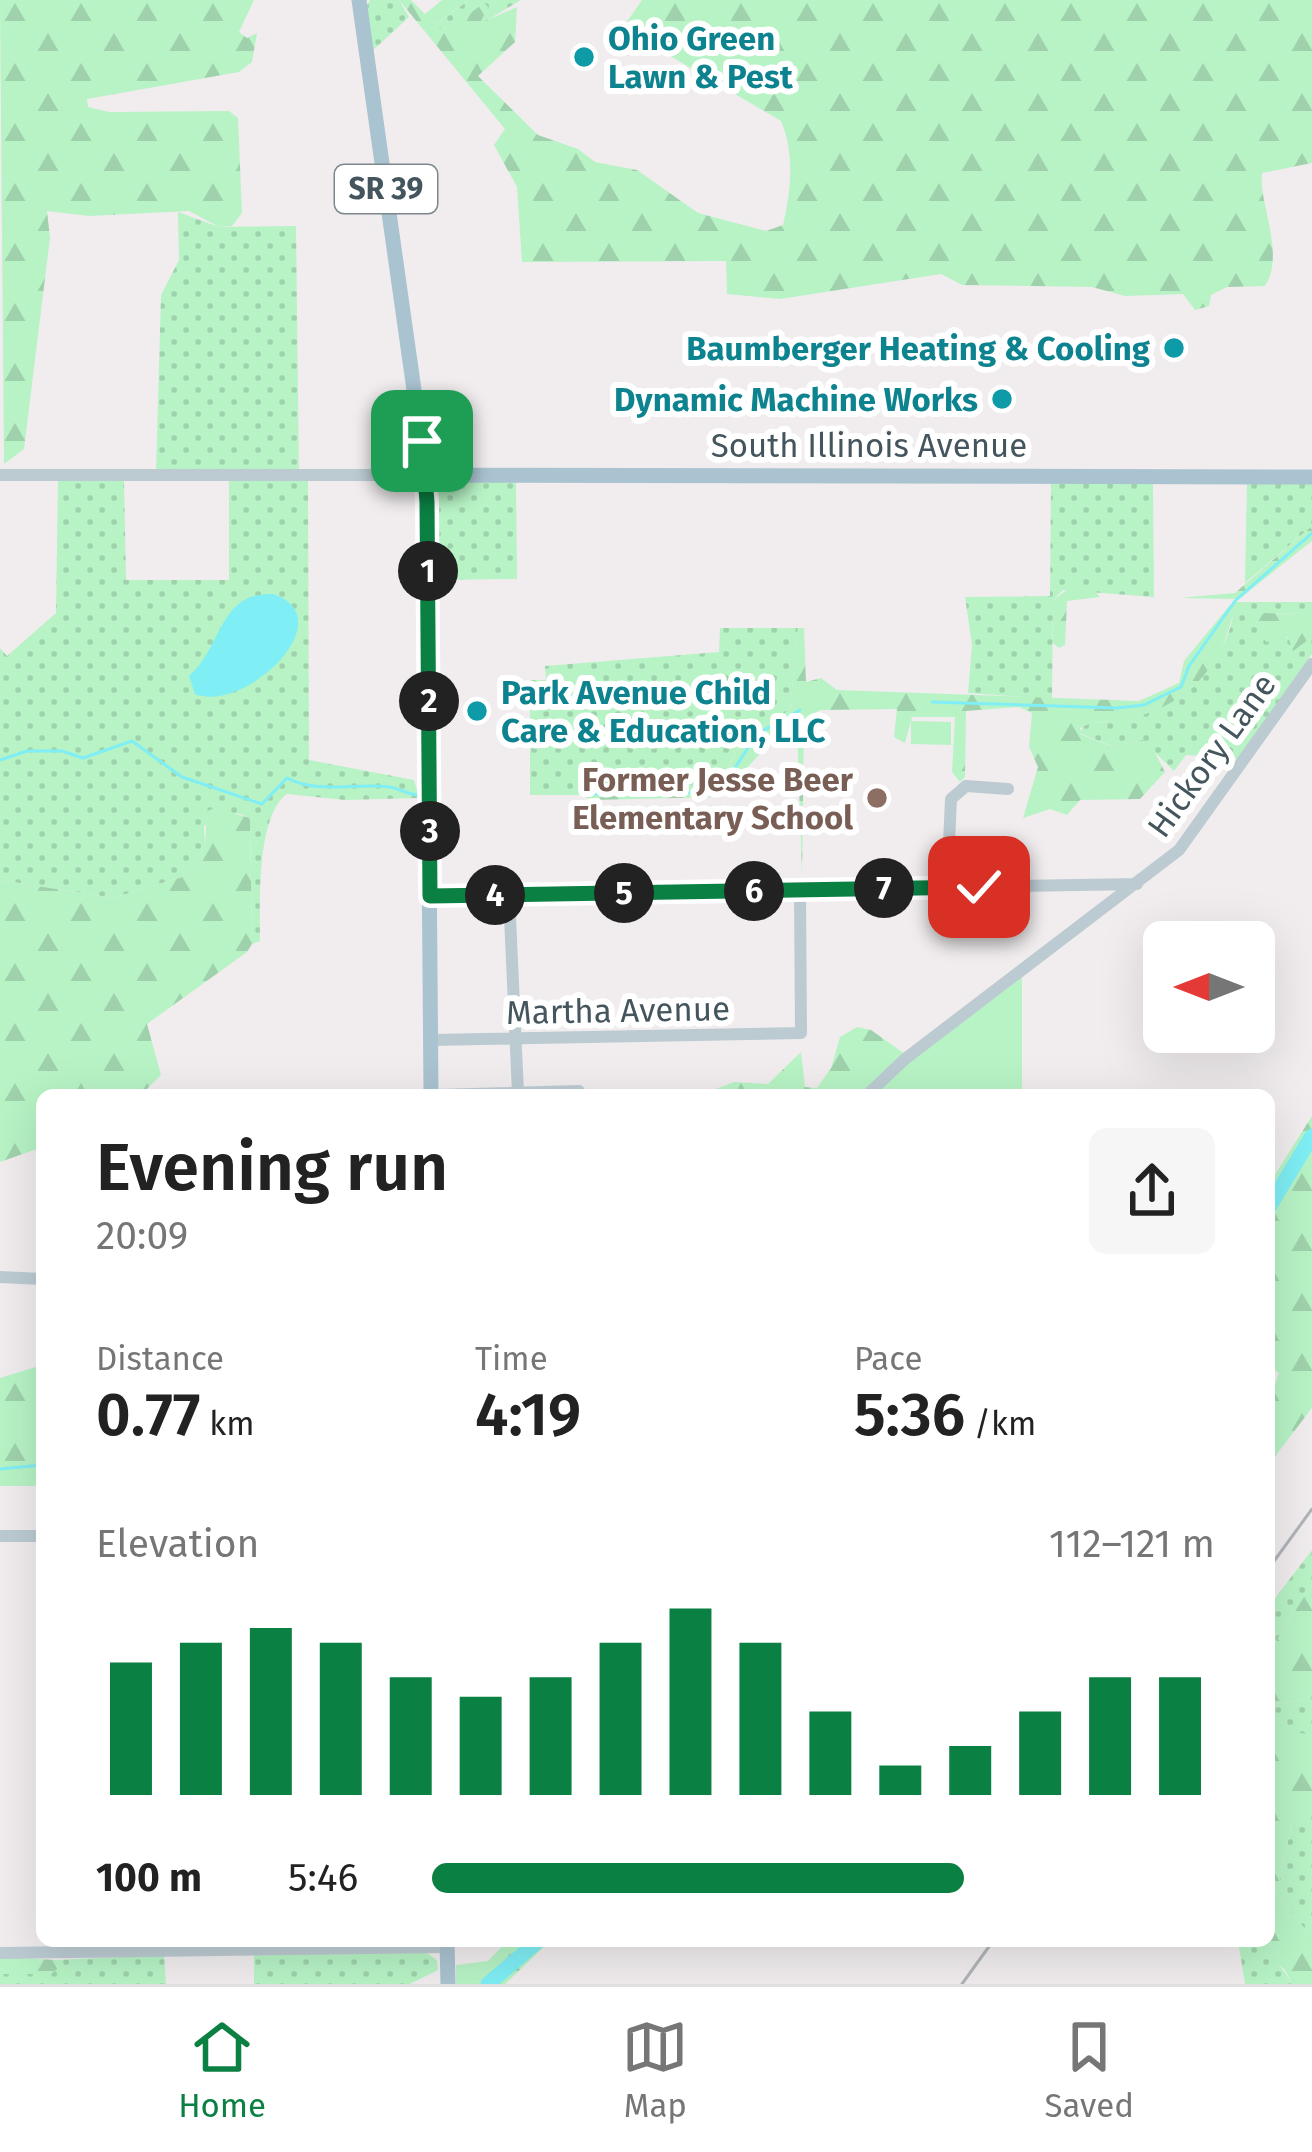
<!DOCTYPE html>
<meta charset="utf-8">
<style>
:root{--surface:#fff;--page:#f6f6f6;--text:#222;--muted:#767676;--line:#e0e0e0;--accent:#0b8043}
body{margin:0;font-family:"Fira Sans",sans-serif;background:var(--page);color:var(--text);height:100vh;display:flex;flex-direction:column;font-size:45px;white-space:nowrap}
*{box-sizing:border-box;margin:0}
p{font-size:39px;color:var(--muted)}
.icon{flex:none;width:66px;height:66px;fill:none;stroke:currentColor;stroke-width:2;stroke-linecap:round;stroke-linejoin:round}
.map{position:relative;flex:1;overflow:hidden}
.side{position:absolute;left:36px;top:1089px;width:1239px;height:858px;display:flex;flex-direction:column;background:var(--surface);border-radius:18px;box-shadow:0 12px 48px #0002}
.side>*{flex:none}
.needle{width:78px;rotate:270deg}
.controls{position:absolute;left:1143px;top:921px;display:grid;gap:24px}
.controls a{display:grid;place-items:center;width:132px;height:132px;border-radius:18px;background:var(--surface);box-shadow:0 12px 48px #0002;font-size:60px}
.pin{position:absolute;display:grid;place-items:center;width:102px;height:102px;color:#fff;margin:-51px;border-radius:24px;box-shadow:0 6px 18px #0006}
.km{position:absolute;width:60px;height:60px;margin:-30px;border-radius:50%;background:#222;color:#fff;font-size:33px;line-height:60px;text-align:center}
.round{display:grid;place-items:center;flex:none;width:126px;height:126px;border-radius:18px;background:var(--page)}
.overview{display:flex;align-items:center;justify-content:space-between;height:204px;padding:0 60px}
h1{font-size:66px;font-weight:600;line-height:90px}
.stats{display:grid;grid-template-columns:repeat(3,1fr);gap:18px;height:204px;padding:12px 60px}
.stats div{display:grid;align-content:center}
.stats b{font-size:60px;font-weight:600}
.stats small{font-size:33px;font-weight:400}
.stats p{font-size:33px}
.chart{height:336px;padding:24px 60px}
.chart p{display:flex;justify-content:space-between}
.chart svg{width:100%;height:216px;margin-top:12px;stroke:var(--accent);stroke-width:6}
ul{padding:0 60px;list-style:none;font-size:39px}
li{display:grid;grid-template-columns:192px 144px 1fr;align-items:center;height:90px}
li i{height:30px;border-radius:15px;background:var(--accent)}
.dock{display:flex;justify-content:space-around;align-items:center;height:168px;border-top:3px solid var(--line);background:var(--surface);font-size:33px;color:var(--muted)}
.dock a{display:grid;justify-items:center;gap:6px}
.dock .on{color:var(--accent)}
.map>svg:first-child{display:block}
.grass{fill:url(#grass-dots)}
.forest{fill:url(#forest-firs)}
.park{fill:#b7f3c5}
.water{fill:#7feef5}
.lines{fill:none;stroke-linecap:round;stroke-linejoin:round}
.stream{stroke:#7feef5;stroke-width:3}
.river{stroke:#7feef5;stroke-width:15}
.minor{stroke:#bccbd2;stroke-width:12}
.major{stroke:#aac3d0;stroke-width:15}
.rail{stroke:#afb4b9;stroke-width:3}
.route-casing{stroke:#fff;stroke-width:24}
.route{stroke:#0b8043;stroke-width:15}
.culture-dot{fill:#0f9aa8;stroke:#fff;stroke-width:4.5}
.education-dot{fill:#8d6e63;stroke:#fff;stroke-width:4.5}
.labels{text-anchor:middle;stroke-width:12;stroke-linejoin:round;paint-order:stroke}
.shield{fill:#fff;stroke:#7c888e;stroke-width:3}
.shield-label{font-size:30px;font-weight:bold;fill:#44555d}
.culture-label{font-size:33px;font-weight:bold;fill:#0d838f;stroke:#fff;text-anchor:start}
.street-label{font-size:33px;fill:#44555d;stroke:#fff}
.education-label{font-size:33px;font-weight:bold;fill:#785e54;stroke:#fff;text-anchor:end}
</style>
<div class="map">
<svg width="1312" height="1984" viewBox="0 0 1312 1984">
<defs>
<pattern id="grass-dots" width="8" height="8" patternUnits="userSpaceOnUse" patternTransform="scale(3)"><rect width="8" height="8" fill="#b7f3c5"/><path d="M2 2h.1M6 6h.1" fill="none" stroke="#9fd2ac" stroke-width="1.8" stroke-linecap="round"/></pattern>
<pattern id="forest-firs" width="22" height="20" patternUnits="userSpaceOnUse" patternTransform="scale(3)"><rect width="22" height="20" fill="#b7f3c5"/><path d="M5 1l3.5 6h-7zM16 11l3.5 6h-7z" fill="#9fd2ac"/></pattern>
</defs>
<rect width="100%" height="100%" fill="#f1edee"/>
<!-- grass -->
<path class="grass" d="M370 0H399L409 17 371 52 365 9Z
M469 0H521L484 22 444 34 435 25Z
M178 212 219 227 296 226 299 472 156 471 161 295 179 260Z
M58 480 124 481 126 580H229V481H308L309 760 414 780 419 798 345 800 287 794C256 816 260 903 260 941L252 944 250 819C233 807 220 816 204 826L205 845 189 875 113 898 0 880V648L7 656 56 613Z
M434 480H516L517 579 435 580Z
M1051 480 1153 481 1154 597 1063 590 1053 600 1052 699 968 693 972 645 965 597 1050 596Z
M1247 482 1312 483V526L1245 583Z
M1234 602H1312V614L1264 613 1290 641 1312 637V654L1240 759 1186 755 1174 771 1142 740 1114 747 1079 733 1085 724C1137 718 1174 712 1207 668 1225 644 1233 631 1234 602Z
M720 628H798L790 710 742 738 728 768 709 783 680 786 633 776 581 789 580 795H530V680H546L545 666 719 652Z
M1312 1550V1584L1269 1653V1606Z
M1312 1692V1735L1269 1731V1705L1306 1700Z
M1312 1798V1938L1277 1894 1291 1827Z
M1238 1941C1259 1941 1283 1966 1292 1984H1245Z
M424 1951 437 1960 438 1970 410 1984H254V1953Z
M164 1955 166 1984H0V1974H51L57 1960Z"/>
<!-- forest -->
<path class="forest" d="M0 0H254L239 32 247 38 257 33 252 62 239 72 87 99 88 107 109 112 229 111 238 118 242 213 232 226 219 227 189 211 89 216 47 211 50 238 24 449 4 464Z
M399 0H411L425 14 442 0H469L436 24 444 33 484 3 488 7 480 23 517 7 515 42 478 76 538 135 578 149 595 162 637 170 698 213 766 231 783 225C791 191 795 154 781 121L672 57 650 30 626 23 642 0H1312V163L1262 173C1258 202 1286 254 1265 286L1227 287 1211 295 1209 306 1195 310 1183 294 1125 296 1092 287 962 285 941 274 780 299 727 294 726 261 522 262 517 187 494 145 505 129Z
M1312 526V541L1239 599 1179 598 1235 593Z
M1068 589 1095 591 1100 597 1067 601 1065 645 1059 648 1053 643V600Z
M1230 605H1235C1224 662 1193 702 1135 717 1117 722 1096 719 1080 728V734L1113 747 1142 740 1150 743 1165 772 1140 799 1080 800 1067 815 1050 809 1023 818 1038 767 1029 747 1032 713 1019 707 966 711 965 777 960 782 952 772 955 717H912L905 743 894 737 897 709 820 710 804 720 802 876 797 726 792 719 720 797 592 800 580 795 585 785 633 776 680 786 709 783 728 769 742 738 790 710 798 628H804L806 682 821 678 837 690 1139 701 1179 683 1184 661Z
M1264 613 1312 614V637L1293 651 1288 637 1266 642 1256 622Z
M215 808 250 818 252 944 247 952 147 1024 161 1075 141 1095H42V1153L34 1150 0 1162V880L113 898 189 875 205 845 207 811Z
M857 1027 871 1030 905 1054 861 1095H700L734 1082 768 1084 801 1052 805 1087 817 1088 831 1068 840 1037Z
M1312 1116V1408L1269 1464V1401L1279 1373 1269 1366V1184Z
M42 1365V1486H0V1378Z
M1312 1584V1692L1306 1700 1269 1705V1653Z
M1274 1728 1312 1735V1798L1291 1827 1277 1894 1312 1938V1984H1292L1285 1970 1249 1941H1269V1731Z
M507 1941H550L505 1984H456V1965L488 1961Z
M0 1957 57 1960V1969L51 1974H0Z"/>
<!-- park -->
<path class="park" d="M911 721 951 722V745L911 744Z
M1022 977V1095H872L887 1079Z"/>
<!-- water -->
<path class="water" d="M273 594C345 618 245 714 195 694L189 676C223 647 218 592 273 594Z"/>
<g class="lines">
<!-- stream -->
<path class="stream" d="M1235 601 1312 533
M932 702 1117 708 1144 705 1181 687 1189 666 1235 601
M0 760 27 751H62L83 758 132 741 182 777 262 804 287 778C320 795 356 782 390 787 400 789 407 794 418 795
M585 794 707 792 729 777 757 734 800 710
M0 1469 42 1465"/>
<!-- river -->
<path class="river" d="M1269 1207 1312 1136
M488 1984 538 1941"/>
<!-- minor -->
<path class="minor" d="M0 475H426
M947 887 951 799 966 786 1008 789
M509 895 518 1093
M430 896 1137 884
M431 1040 801 1033 800 890
M435 1095 579 1091
M867 1095 905 1059 1179 850 1312 664
M0 1277 42 1279
M0 1536H42
M0 1953 447 1947"/>
<!-- major -->
<path class="major" d="M359 0 426 475 431 1095
M426 475 1312 477
M447 1941 448 1984"/>
<!-- rail -->
<path class="rail" d="M1269 1568 1312 1509
M962 1984 993 1941"/>
</g>
<g class="lines">
<defs>
<path id="route" d="M422 441 427 502 430 896 979 887"/>
</defs>
<!-- route casing -->
<use href="#route" class="route-casing"/>
<!-- route -->
<use href="#route" class="route"/>
</g>
<!-- markers -->
<g class="culture-dot">
<circle cx="584" cy="57" r="12"/>
<circle cx="1174" cy="348" r="12"/>
<circle cx="1002" cy="399" r="12"/>
<circle cx="477" cy="711" r="12"/>
</g>
<circle class="education-dot" cx="877" cy="798" r="12"/>
<g class="labels">
<!-- shield labels -->
<rect class="shield" x="335" y="165" width="102" height="48" rx="9"/>
<g class="shield-label">
<text x="386" y="199">SR 39</text>
</g>
<!-- culture labels -->
<g class="culture-label">
<text x="608" y="50">Ohio Green<tspan x="608" dy="38">Lawn &amp; Pest</tspan></text>
<text x="1150" y="360" text-anchor="end">Baumberger Heating &amp; Cooling</text>
<text x="978" y="411" text-anchor="end">Dynamic Machine Works</text>
<text x="501" y="704">Park Avenue Child<tspan x="501" dy="38">Care &amp; Education, LLC</tspan></text>
</g>
<!-- street labels -->
<g class="street-label">
<text x="869" y="457">South Illinois Avenue</text>
<text transform="translate(1211 755) rotate(-54)" y="12">Hickory Lane</text>
<text transform="translate(618 1010) rotate(-1)" y="12">Martha Avenue</text>
</g>
<!-- education labels -->
<g class="education-label">
<text x="853" y="791">Former Jesse Beer<tspan x="853" dy="38">Elementary School</tspan></text>
</g>
</g>
</svg>
<div class="controls">
<a><svg class="needle" viewBox="-14 -14 28 28"><path d="M0-13l5 13h-10z" fill="#e53935"/><path d="M0 13l5-13h-10z" fill="#767676"/></svg></a>
</div>
<div class="pin" style="left:422px;top:441px;background:#1e9e55"><svg class="icon" aria-label="arrive" viewBox="0 0 24 24"><path d="M6 21V4h12l-3 4 3 4H6"/></svg></div>
<div class="pin" style="left:979px;top:887px;background:#d93025"><svg class="icon" aria-label="check" viewBox="0 0 24 24"><path d="M5 12l5 5 9-10"/></svg></div>
<b class="km" style="left:428px;top:571px">1</b>
<b class="km" style="left:429px;top:701px">2</b>
<b class="km" style="left:430px;top:831px">3</b>
<b class="km" style="left:495px;top:895px">4</b>
<b class="km" style="left:624px;top:893px">5</b>
<b class="km" style="left:754px;top:891px">6</b>
<b class="km" style="left:884px;top:888px">7</b>
<section class="side">
<div class="overview"><div><h1>Evening run</h1><p>20:09</p></div><a class="round"><svg class="icon" aria-label="share" viewBox="0 0 24 24"><path d="M12 15V3M7 8l5-5 5 5M5 13v7h14v-7"/></svg></a></div>
<div class="stats">
<div><p>Distance</p><b>0.77<small> km</small></b></div>
<div><p>Time</p><b>4:19</b></div>
<div><p>Pace</p><b>5:36<small> /km</small></b></div>
</div>
<div class="chart"><p><span>Elevation</span>112–121 m</p>
<svg viewBox="0 0 160 44" preserveAspectRatio="none"><path d="M5 44V17M15 44V13M25 44V10M35 44V13M45 44V20M55 44V24M65 44V20M75 44V13M85 44V6M95 44V13M105 44V27M115 44V38M125 44V34M135 44V27M145 44V20M155 44V20"/></svg>
</div>
<ul>
<li><b>100 m</b>5:46<i style="width:68%"></i></li>
</ul>
</section>
</div>
<nav class="dock">
<a class="on"><svg class="icon" aria-label="home" viewBox="0 0 24 24"><path d="M3 11l9-7 9 7M6 9v11h12V9"/></svg>Home</a>
<a><svg class="icon" aria-label="map" viewBox="0 0 24 24"><path d="M3 6l6-2 6 2 6-2v14l-6 2-6-2-6 2zM9 4v14M15 6v14"/></svg>Map</a>
<a><svg class="icon" aria-label="saved" viewBox="0 0 24 24"><path d="M7 4h10v16l-5-4-5 4z"/></svg>Saved</a>
</nav>
